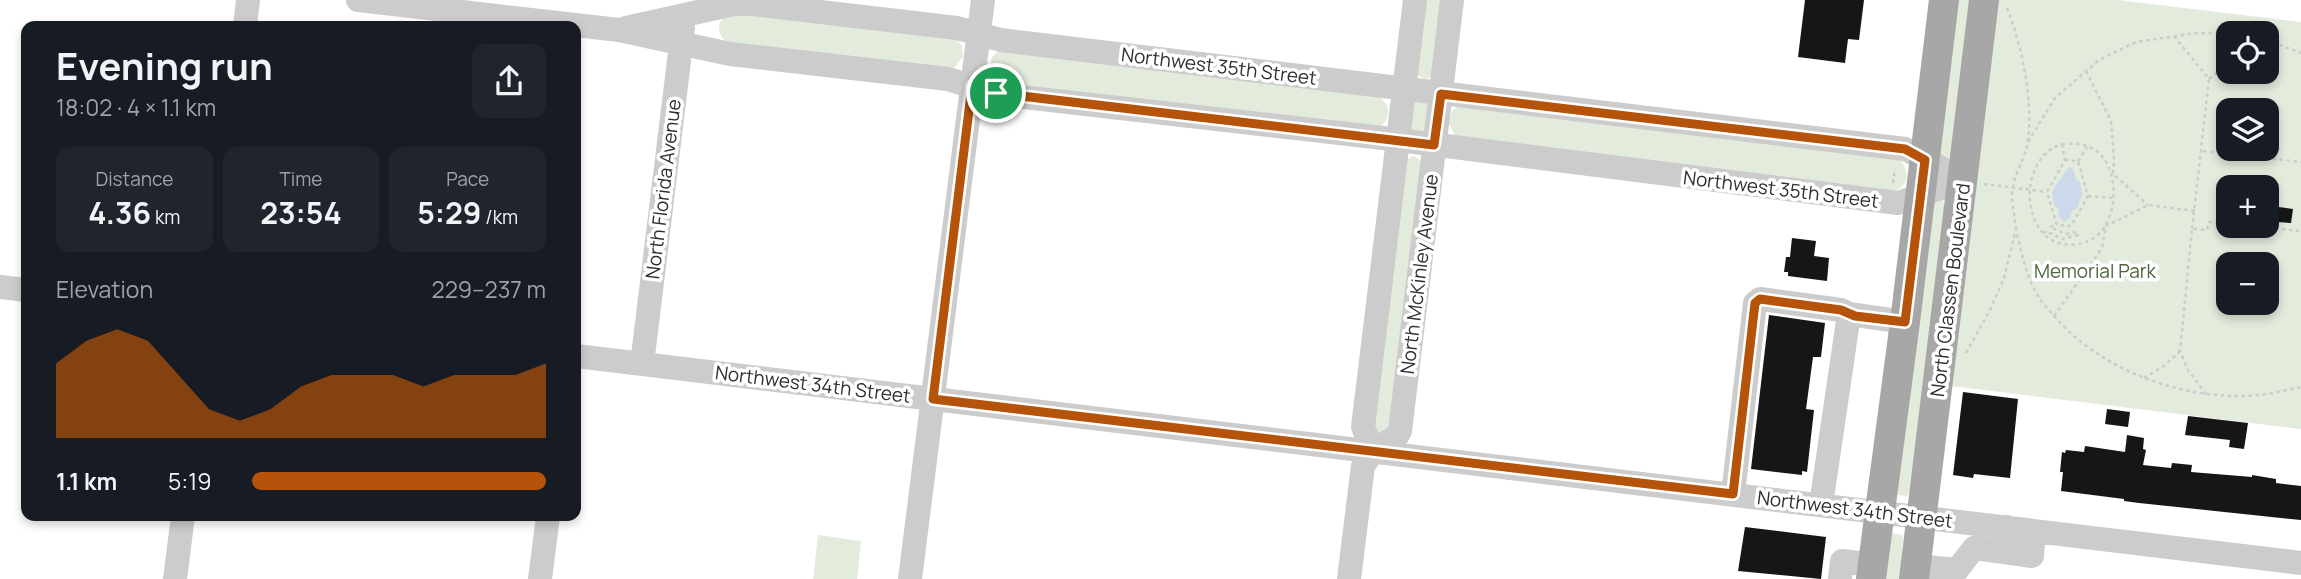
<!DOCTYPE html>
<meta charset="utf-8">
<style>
:root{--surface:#171b24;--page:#20242c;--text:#f1f3f6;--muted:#9ea1a6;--accent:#b45309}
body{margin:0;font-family:Manrope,sans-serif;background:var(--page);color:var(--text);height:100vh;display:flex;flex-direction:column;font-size:26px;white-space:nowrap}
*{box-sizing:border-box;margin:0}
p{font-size:23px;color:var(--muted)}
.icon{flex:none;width:38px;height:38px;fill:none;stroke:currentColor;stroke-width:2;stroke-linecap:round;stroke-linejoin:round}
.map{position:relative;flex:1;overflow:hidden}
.details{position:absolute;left:21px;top:21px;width:560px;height:500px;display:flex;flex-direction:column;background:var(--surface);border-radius:14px;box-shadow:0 4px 10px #0003}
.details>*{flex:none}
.controls{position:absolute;left:2216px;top:21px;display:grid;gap:14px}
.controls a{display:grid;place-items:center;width:63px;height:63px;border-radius:14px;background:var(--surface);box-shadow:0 4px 10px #0003;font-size:35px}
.pin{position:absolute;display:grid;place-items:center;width:60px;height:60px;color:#fff;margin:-30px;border:4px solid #fff;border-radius:50%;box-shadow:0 2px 7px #0007}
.round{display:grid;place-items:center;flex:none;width:74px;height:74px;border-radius:14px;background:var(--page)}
.headline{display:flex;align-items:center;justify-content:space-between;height:119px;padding:0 35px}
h1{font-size:38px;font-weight:700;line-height:52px}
.metrics{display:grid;grid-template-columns:repeat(3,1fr);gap:10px;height:119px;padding:7px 35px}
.metrics div{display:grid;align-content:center;border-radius:14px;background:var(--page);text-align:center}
.metrics b{font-size:30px;font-weight:700}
.metrics small{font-size:19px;font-weight:400}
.metrics p{font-size:19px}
.chart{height:196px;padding:14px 35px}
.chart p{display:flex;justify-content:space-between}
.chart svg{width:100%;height:126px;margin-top:7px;fill:var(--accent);opacity:.7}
ul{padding:0 35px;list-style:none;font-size:23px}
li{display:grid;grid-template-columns:112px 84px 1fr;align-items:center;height:52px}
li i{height:18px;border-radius:9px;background:var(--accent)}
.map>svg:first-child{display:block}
.green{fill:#e3ebdd;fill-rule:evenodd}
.water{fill:#cbd9ea}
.building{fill:#161616}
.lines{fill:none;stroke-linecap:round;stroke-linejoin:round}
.path{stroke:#ccc;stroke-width:2.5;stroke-dasharray:3.5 3.5;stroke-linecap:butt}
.minor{stroke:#ccc;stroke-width:24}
.major{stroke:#a7a7a7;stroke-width:30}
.route-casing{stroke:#fff;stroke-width:14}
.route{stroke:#b45309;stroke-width:9}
.labels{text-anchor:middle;stroke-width:7;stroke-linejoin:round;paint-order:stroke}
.street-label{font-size:19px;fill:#2f2f2f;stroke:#fff}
.park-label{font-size:19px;fill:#4b683f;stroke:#fff}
</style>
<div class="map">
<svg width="2301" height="579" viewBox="0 0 2301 579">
<rect width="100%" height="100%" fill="#fff"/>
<!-- green -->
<path class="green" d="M1422 0H1444L1433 76 1426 79 1416 75Z
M1953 0H1969L1951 153 1948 164 1935 152Z
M1995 0H2118L2301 22V429L1951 386ZM2228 33H2266V72H2228ZM2228 110H2266V149H2228ZM2228 187H2266V226H2228ZM2228 264H2266V303H2228Z
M732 11 955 37 962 46 963 57 953 69 728 44C714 31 717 21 732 11Z
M998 51 1376 94C1390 103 1393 116 1380 127L997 83 989 69 992 57Z
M1415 101 1427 102 1430 108 1427 132 1410 130Z
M1457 107 1901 160C1910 174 1909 187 1891 192L1456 138 1448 122 1452 111Z
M1414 156 1421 161 1392 429 1386 436 1373 432 1407 159Z
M1942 196 1945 208 1910 491 1907 496 1897 495 1928 204Z
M1890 533 1903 535 1900 579H1883Z
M818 535 861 541 857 579H813Z"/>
<!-- water -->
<path class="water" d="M2070 167 2074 170 2076 180 2080 182 2082 195 2077 208 2072 211 2070 218 2064 222 2059 216 2058 208 2055 206C2050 193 2052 189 2060 180 2064 176 2064 171 2070 167Z"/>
<!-- building -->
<path class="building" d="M1805 0H1864L1859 40 1848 39 1845 63 1798 57Z
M2279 207 2293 209 2291 223 2277 222Z
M1792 238 1816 241 1814 256 1829 258 1827 281 1788 276V272H1784L1786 257H1790Z
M1769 315 1825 323 1821 357H1813L1806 409 1814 410 1807 472 1802 471V475L1751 469Z
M1963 392 2018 399 2010 478 1974 474 1973 478 1953 475Z
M2107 409 2130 412 2128 427 2105 424Z
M2188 416 2248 423 2244 449 2229 447 2230 440 2185 435Z
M2127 435 2144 438 2143 449 2146 450 2143 465 2171 468 2172 463 2192 465 2191 472 2252 477V475L2276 479V483L2301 486V520L2139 503 2124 501V499L2061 491 2063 472H2060L2062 452 2065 453 2066 450 2084 452 2085 446 2125 452Z
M1745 527 1826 537 1821 579 1738 571Z"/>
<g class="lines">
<!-- path -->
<path class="path" d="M2007 8C2022 46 2033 99 2028 140 2027 156 2015 171 2013 186 2010 199 2015 216 2016 229
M2174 36 2209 79 2192 229
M2266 40 2301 53
M2266 46 2276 43
M2086 71 2111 121 2114 160 2113 174 2148 205
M2209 79 2228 64
M2028 142 2055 98 2099 60 2136 42 2195 33H2231
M2062 144C2069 144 2077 143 2084 145 2114 153 2119 193 2109 218 2104 232 2094 241 2078 244 2021 254 2013 159 2062 144Z
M2062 144 2065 160
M2203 151 2301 162
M2065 160 2078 161 2088 196 2071 226 2057 225 2047 192Z
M2078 161 2087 147
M1893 183 1895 169
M1984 184 2047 192
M2088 196 2113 198
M2247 226 2301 231
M2044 234 2046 231 2062 239 2078 235 2077 232 2066 234 2050 227 2056 225
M2054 316 2102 248 2106 226 2148 205 2195 211
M1966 353 1989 312 2004 278 2016 229C2021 251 2026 276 2038 296 2042 303 2049 310 2055 317 2099 368 2175 397 2242 396 2261 396 2282 391 2301 387
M2144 378 2164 366 2180 351
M2206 394 2188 370 2180 351 2192 229 2207 230 2209 222 2228 224"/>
<!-- minor -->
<path class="minor" d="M358 0 619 30 730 54 948 79 996 94 1383 138 1898 203 1964 180
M245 26 248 0
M626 28 734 4H753L957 28 1001 40 1905 149 1964 180
M0 287 26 290
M576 356 2301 563
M642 364 683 28
M1373 451 1363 427 1415 0
M1733 494 1755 303 1760 299 1841 310 1849 314
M1821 505 1849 314 1905 322
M2004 552 2032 556 2034 531
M1916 566 1957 570 1974 548 2004 552 2007 527
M175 579 183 516
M540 579 548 516
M910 579 983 0
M1349 579 1363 466 1373 451 1397 436 1400 431 1452 0
M1840 579 1842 561 1873 565"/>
<!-- major -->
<path class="major" d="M1871 579 1905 322 1944 0
M1914 579 1984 0"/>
</g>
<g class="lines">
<defs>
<path id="route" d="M972 86 996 93 1434 145 1441 94 1905 149 1925 160 1905 322 1855 316 1841 310 1760 299 1755 303 1733 494 933 399Z"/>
</defs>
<!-- route casing -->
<use href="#route" class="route-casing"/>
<!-- route -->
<use href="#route" class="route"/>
</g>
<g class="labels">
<!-- street labels -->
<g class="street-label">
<text transform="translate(1219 66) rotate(7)" y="7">Northwest 35th Street</text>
<text transform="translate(663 189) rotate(-83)" y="7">North Florida Avenue</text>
<text transform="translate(1781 189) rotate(7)" y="7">Northwest 35th Street</text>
<text transform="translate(1419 274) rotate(-83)" y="7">North McKinley Avenue</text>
<text transform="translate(1950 290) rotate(-83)" y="7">North Classen Boulevard</text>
<text transform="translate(813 384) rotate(7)" y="7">Northwest 34th Street</text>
<text transform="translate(1855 509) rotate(7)" y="7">Northwest 34th Street</text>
</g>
<!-- park labels -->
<g class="park-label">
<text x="2095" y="278">Memorial Park</text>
</g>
</g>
</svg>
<div class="controls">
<a><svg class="icon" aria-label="locate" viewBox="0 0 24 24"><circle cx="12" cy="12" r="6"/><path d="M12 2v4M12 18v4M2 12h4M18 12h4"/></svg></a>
<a><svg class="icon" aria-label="layers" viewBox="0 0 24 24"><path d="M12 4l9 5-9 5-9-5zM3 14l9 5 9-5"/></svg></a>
<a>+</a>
<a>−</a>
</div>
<div class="pin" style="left:996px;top:93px;background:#1e9e55"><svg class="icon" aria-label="arrive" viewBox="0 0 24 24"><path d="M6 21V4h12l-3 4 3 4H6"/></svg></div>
<section class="details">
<div class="headline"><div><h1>Evening run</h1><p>18:02 · 4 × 1.1 km</p></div><a class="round"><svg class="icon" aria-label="share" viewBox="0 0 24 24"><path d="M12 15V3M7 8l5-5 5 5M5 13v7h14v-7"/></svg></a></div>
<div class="metrics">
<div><p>Distance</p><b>4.36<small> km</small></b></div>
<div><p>Time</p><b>23:54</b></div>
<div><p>Pace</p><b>5:29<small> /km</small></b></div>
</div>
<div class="chart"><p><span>Elevation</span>229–237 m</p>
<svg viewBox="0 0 160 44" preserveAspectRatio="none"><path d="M0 44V18L10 10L20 6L30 10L40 22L50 34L60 38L70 34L80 26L90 22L100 22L110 22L120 26L130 22L140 22L150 22L160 18V44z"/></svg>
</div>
<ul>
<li><b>1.1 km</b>5:19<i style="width:100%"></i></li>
</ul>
</section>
</div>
